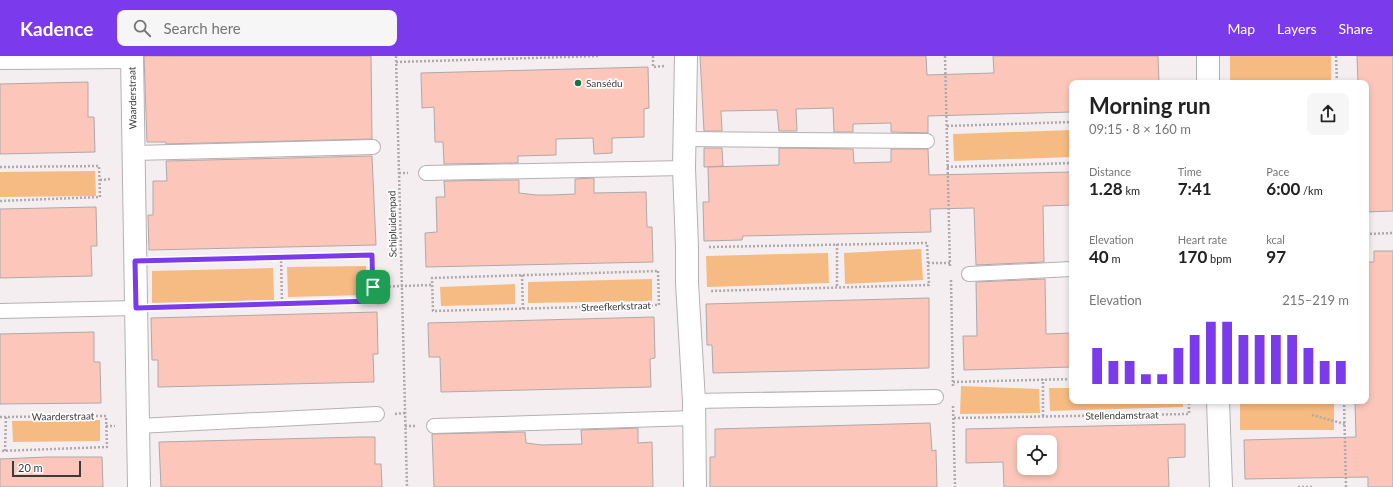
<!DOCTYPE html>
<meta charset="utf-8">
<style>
:root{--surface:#fff;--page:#f6f6f6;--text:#222;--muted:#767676;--accent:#7c3aed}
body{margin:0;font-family:Lato,sans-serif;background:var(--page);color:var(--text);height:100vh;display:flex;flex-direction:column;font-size:15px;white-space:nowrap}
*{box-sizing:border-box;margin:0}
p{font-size:13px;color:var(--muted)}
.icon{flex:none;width:22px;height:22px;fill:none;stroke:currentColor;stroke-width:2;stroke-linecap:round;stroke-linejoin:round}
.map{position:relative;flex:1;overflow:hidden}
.side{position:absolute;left:1069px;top:24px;width:300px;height:324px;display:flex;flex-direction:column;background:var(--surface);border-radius:8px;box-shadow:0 2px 6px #0003}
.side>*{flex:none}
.buttons{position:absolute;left:1017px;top:379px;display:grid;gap:8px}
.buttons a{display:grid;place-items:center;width:40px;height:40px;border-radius:8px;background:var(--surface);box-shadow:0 2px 6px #0003;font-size:20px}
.scale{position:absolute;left:12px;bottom:10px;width:69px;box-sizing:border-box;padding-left:4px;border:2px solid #3e3b3c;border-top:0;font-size:11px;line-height:14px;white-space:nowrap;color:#3e3b3c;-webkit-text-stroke:3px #fff;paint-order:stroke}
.pin{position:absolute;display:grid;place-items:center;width:34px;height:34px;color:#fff;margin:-17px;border-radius:8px;box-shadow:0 2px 6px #0006}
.round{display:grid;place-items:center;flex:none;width:42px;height:42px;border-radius:8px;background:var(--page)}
.summary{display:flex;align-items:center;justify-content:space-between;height:68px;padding:0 20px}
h1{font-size:22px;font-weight:700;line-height:30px}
.stats{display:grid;grid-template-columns:repeat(3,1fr);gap:6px;height:68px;padding:4px 20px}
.stats div{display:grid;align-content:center}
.stats b{font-size:17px;font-weight:700}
.stats small{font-size:11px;font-weight:400}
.stats p{font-size:11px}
.chart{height:112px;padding:8px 20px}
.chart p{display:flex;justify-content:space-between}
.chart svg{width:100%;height:72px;margin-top:4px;stroke:var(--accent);stroke-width:6}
header{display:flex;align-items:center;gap:24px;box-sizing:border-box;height:56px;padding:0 20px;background:var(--accent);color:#fff}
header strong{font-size:19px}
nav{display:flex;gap:22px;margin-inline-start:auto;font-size:14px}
.search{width:280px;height:36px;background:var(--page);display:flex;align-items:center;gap:10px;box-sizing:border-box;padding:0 14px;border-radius:8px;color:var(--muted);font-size:15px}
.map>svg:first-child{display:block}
.green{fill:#f6bb82}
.building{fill:#fcc7ba;stroke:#afa8a7;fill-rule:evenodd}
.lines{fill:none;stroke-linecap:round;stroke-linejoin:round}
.lane-casing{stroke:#b7b0b2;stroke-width:16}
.street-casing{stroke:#b7b0b2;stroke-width:24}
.path{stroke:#afa9ab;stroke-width:2.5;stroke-dasharray:2 2;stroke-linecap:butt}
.lane{stroke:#fff;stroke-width:14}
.street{stroke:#fff;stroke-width:22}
.route-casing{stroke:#fff;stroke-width:8}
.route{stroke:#7c3aed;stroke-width:5}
.poi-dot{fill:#197144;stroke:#fff;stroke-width:1.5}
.labels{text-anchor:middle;stroke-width:3.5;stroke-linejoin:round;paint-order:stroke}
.poi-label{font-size:10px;fill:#3e3b3c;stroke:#fff;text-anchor:start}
.street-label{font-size:10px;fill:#3e3b3c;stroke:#fff}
</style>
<header>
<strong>Kadence</strong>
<div class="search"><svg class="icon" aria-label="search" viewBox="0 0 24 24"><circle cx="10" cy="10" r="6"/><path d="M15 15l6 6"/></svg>Search here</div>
<nav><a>Map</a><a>Layers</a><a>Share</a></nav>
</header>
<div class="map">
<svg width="1393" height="431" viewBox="0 0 1393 431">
<rect width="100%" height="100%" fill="#f5eef0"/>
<!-- green -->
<path class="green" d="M1230 0H1331V27H1230Z
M1072 74V101L954 105 953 78Z
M95 115 96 140 0 141V116Z
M921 193 923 224 845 228 844 197Z
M828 197 829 227 707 231 706 200Z
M366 210V239L288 241 287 211Z
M273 212 274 244 152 247V215Z
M652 223V245L528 247V226Z
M515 228V248L441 250 440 231Z
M961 330 1039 333 1040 357 960 358Z
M1049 332H1072V345H1183V351L1050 355Z
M1240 345H1336L1334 349V374H1240Z
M100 364V385L13 386 12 365Z"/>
<!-- building -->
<path class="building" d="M144 0H371L372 83 166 88V86H147Z
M700 0H926L927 19 994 17 993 0H1158L1159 27H1072V56L928 60V77L891 76V67L853 68V76H834L833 52 796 53 797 75H779L777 54 721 55 722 75H704Z
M1357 0H1393V155L1366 156V27H1358Z
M648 11 649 52 644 53V81L612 82V97L594 98 593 82 556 83V99L518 100V107L444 108 443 86H435L434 51 422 52 421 17Z
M88 26V61H94L95 96 0 98V28Z
M704 92H722L723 110 704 111Z
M779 92 853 93 854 107 891 106V93H928L929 119 1072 116V149L1043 150 1044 206 976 209 974 152 930 153 931 176 743 180 742 184 704 185 703 146H709L708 111 779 109Z
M372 100 376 189 149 194 148 159H153V125H167L166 105Z
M594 122V137L646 136 647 171H652L653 206 426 211 425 177 437 176 436 141H445L444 125 519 124V137L536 139H551L575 138V123Z
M96 151 97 190H91L92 220 0 222V153Z
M1374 195H1393V431H1368V421L1245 423 1244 384 1356 381 1355 345H1366V206H1374Z
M1045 223 1046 278 1072 277V311L964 314 963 280H977L976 226Z
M929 242V312L713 317 712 289H707L706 248Z
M377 256 378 298H373L374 326 158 331V304H152L151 262Z
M654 261 655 302 650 303 651 331 441 336 440 301H429L428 267Z
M94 276V306H100L101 347 0 348V278Z
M930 367 932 395 936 394 937 431H710V401H715V373Z
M1185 368V401L1168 402 1169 431H1004L1003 406 966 407V373ZM1024 386H1050V412H1024Z
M638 372V387L652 386 653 431H434L432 378 525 376 526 387 542 389 582 388 581 374Z
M361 381H375V408H381L382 431H161L159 386Z
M47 401H102L103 431H0V403Z"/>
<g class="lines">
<defs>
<path id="lane" d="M0 6 132 5
M684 83 927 85
M133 97 373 91
M426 117 684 112
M969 218 1072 213
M0 255 136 252
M694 345 936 341
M138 370 377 358
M434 370 694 362"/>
<path id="street" d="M132 0 139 431
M686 0 684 112 687 191V227L694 345 695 431
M1208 0V27
M1218 345 1221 431"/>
</defs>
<!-- lane casing -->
<use href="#lane" class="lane-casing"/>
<!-- street casing -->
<use href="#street" class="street-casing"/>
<!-- path -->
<path class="path" d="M396 0 407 431
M653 0V11L664 10
M945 0 950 211
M1336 0 1337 27
M396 6 600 0
M947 70 1072 66
M0 111 99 110 100 141 0 145
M947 111 1072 107
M399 117H408
M100 124 111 123
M1366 178 1393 177
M837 188V232
M709 191 927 187 929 229 710 235
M281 201 282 247
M157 204 372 199 373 245 159 251
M928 207H950
M658 215 659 249 433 255 432 222Z
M522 219 523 253
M951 224 953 331
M373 231 432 229
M953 326 1072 323
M1344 345 1346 431
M953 350 955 431
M395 358 405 357
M1312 359 1345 368
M1043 360V323
M0 361 106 360 107 391 0 395
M954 362 1189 358V345
M106 370H115
M405 370H417
M5 395 6 361
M1298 431H1313"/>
<!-- lane -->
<use href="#lane" class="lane"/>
<!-- street -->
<use href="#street" class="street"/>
</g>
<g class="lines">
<defs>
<path id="route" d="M372 199 373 245 136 252 135 205Z"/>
</defs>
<!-- route casing -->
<use href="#route" class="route-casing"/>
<!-- route -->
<use href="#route" class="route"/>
</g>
<!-- markers -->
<circle class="poi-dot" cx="578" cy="27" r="4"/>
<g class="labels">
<!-- poi labels -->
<g class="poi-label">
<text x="586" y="31">Sansédu</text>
</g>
<!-- street labels -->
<g class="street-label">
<text transform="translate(132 42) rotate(-91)" y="4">Waarderstraat</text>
<text transform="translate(392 168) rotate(-91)" y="4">Schipluidenpad</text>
<text transform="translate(616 250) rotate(-2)" y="4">Streefkerkstraat</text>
<text transform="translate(1122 359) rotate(-1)" y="4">Stellendamstraat</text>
<text transform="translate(63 360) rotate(-1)" y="4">Waarderstraat</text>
</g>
</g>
</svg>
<div class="buttons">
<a><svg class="icon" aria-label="locate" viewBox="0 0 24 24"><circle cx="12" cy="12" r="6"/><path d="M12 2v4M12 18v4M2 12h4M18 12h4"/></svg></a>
</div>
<div class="scale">20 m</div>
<div class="pin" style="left:373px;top:231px;background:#1e9e55"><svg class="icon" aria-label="arrive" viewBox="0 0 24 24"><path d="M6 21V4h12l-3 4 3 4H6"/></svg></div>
<section class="side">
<div class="summary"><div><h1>Morning run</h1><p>09:15 · 8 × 160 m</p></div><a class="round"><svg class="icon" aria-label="share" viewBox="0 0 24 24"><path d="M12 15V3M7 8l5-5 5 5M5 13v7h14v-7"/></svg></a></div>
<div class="stats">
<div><p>Distance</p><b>1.28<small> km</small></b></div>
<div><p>Time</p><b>7:41</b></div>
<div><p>Pace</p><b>6:00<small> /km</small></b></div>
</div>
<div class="stats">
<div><p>Elevation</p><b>40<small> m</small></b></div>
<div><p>Heart rate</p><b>170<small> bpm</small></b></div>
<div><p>kcal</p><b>97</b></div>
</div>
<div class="chart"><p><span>Elevation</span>215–219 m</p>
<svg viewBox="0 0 160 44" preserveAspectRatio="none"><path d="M5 44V22M15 44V30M25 44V30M35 44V38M45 44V38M55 44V22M65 44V14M75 44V6M85 44V6M95 44V14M105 44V14M115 44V14M125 44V14M135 44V22M145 44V30M155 44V30"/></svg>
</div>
</section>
</div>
